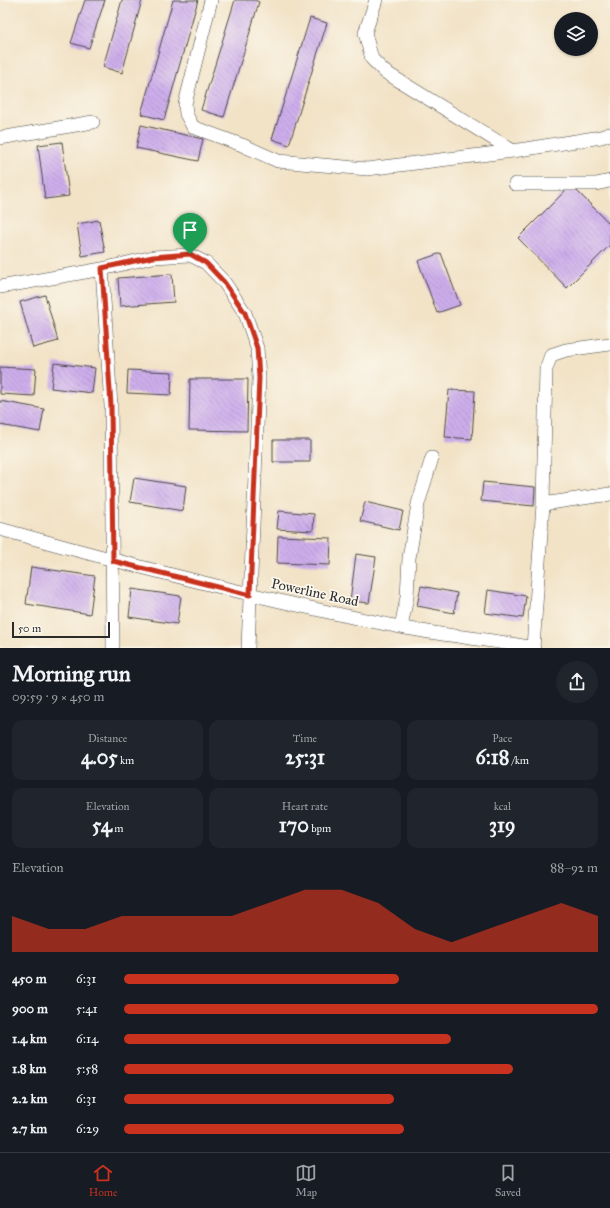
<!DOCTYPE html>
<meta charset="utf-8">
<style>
:root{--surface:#171b24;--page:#20242c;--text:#f1f3f6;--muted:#9ea1a6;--line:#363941;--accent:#c8321e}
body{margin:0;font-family:"IM FELL Great Primer",serif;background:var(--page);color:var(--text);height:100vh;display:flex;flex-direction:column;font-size:15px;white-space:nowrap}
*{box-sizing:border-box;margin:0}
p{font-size:13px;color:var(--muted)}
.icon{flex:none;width:22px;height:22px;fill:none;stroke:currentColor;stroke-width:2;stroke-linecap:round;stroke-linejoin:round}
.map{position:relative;height:648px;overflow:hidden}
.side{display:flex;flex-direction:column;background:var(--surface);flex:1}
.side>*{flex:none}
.fabs{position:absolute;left:554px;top:12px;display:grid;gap:8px}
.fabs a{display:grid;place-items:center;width:44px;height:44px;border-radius:50%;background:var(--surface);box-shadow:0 1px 3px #0004;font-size:20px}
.scale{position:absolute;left:12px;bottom:10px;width:98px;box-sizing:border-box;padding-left:4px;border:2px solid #2b2b2b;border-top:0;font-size:11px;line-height:14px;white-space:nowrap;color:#2b2b2b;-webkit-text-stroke:3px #fbf7ec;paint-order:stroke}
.pin{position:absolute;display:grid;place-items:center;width:34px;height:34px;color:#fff;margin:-41px -17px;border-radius:50% 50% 50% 0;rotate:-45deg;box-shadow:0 0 4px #0007}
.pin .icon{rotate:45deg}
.round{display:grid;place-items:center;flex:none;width:42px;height:42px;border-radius:21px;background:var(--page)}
.overview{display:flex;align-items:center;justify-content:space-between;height:68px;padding:0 12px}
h1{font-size:22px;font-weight:700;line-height:30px}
.figures{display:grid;grid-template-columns:repeat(3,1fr);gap:6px;height:68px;padding:4px 12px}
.figures div{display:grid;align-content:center;border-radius:10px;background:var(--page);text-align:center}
.figures b{font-size:20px;font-weight:700}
.figures small{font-size:11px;font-weight:400}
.figures p{font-size:11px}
.chart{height:112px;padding:8px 12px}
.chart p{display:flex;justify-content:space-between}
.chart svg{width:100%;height:72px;margin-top:4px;fill:var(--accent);opacity:.7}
ul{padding:0 12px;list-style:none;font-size:13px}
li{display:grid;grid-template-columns:64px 48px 1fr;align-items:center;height:30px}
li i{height:10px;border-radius:5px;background:var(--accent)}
.menu{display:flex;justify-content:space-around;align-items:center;height:56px;border-top:1px solid var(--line);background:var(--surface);font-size:11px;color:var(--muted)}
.menu a{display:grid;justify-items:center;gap:2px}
.menu .on{color:var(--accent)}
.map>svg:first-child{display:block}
.building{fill:url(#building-back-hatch)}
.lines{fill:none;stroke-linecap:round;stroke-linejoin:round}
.minor-casing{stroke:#494742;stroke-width:14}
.minor{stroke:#fff;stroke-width:13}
.route-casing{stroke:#fff;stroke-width:8}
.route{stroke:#c8321e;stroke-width:5}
.labels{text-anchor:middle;stroke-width:3.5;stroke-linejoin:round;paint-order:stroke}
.street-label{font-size:14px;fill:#2b2b2b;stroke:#fbf7ec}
</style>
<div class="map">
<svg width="610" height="648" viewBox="0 0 610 648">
<defs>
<pattern id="building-back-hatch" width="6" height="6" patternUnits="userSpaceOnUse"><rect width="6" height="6" fill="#cdaeec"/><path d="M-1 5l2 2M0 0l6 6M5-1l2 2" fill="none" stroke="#a78ebf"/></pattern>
</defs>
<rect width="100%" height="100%" fill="#fbf7ec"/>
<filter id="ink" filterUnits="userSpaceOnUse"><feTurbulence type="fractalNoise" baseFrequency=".025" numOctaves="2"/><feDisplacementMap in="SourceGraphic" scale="8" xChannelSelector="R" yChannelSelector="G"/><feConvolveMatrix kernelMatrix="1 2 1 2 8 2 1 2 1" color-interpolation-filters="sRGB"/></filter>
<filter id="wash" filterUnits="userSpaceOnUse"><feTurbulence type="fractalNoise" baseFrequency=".012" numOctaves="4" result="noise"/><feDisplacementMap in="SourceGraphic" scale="16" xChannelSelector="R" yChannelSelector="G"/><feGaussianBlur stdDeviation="0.9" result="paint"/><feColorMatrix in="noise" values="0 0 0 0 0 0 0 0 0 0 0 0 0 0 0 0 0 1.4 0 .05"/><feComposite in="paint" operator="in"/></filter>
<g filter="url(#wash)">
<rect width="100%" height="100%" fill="#f2e3c7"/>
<g id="blocks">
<!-- building -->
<path class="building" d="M85 0H105L89 48 71 43Z
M122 0H142L122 73 103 67Z
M173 0H198L164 120 141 114Z
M235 0H255L259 2 224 117 201 110Z
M310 18 327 23 289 145 272 139Z
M141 125 203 139 198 161 136 148Z
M62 142 69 196 45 199 38 145Z
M571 185 610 224V245L567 288 518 238Z
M99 220 105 252 82 256 77 224Z
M441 253 460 305 437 313 418 261Z
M172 274 174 302 120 306 118 278Z
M45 295 58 341 33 348 20 302Z
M54 363 95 368 92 393 51 388Z
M0 367 36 369 34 396 0 394Z
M128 370 172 372 171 395 127 393Z
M190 379H248L247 431 189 430Z
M449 390 475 391 472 439 445 437Z
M0 401 44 409 40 432 0 425Z
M273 440H310V462H273Z
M134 478 186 486 183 511 130 502Z
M483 482 535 487 534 506 481 501Z
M365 502 403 511 399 530 360 521Z
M279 511 314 514 313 531 277 529Z
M278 536 331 538 330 565 277 563Z
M356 554 376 557 369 603 350 601Z
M31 567 95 576 90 614 26 604Z
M421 586 457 593 454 613 417 606Z
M132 589 181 596 177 624 129 617Z
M488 590 526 596 523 618 485 613Z"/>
</g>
</g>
<g filter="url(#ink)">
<use href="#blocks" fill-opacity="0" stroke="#494742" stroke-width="1"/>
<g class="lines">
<defs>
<path id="minor" d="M211 0 185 104 186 114 193 127 242 145 278 161 367 169 513 151 601 137 610 134
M376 0 365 33 372 59 385 72 513 151
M0 138 93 122
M515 184H596L610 181
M102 269 111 406 113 648
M0 287 102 269 153 257 190 255 206 263 224 282 245 313 257 348 259 378 248 648
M543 504 610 494
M0 529C132 566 265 600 400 627 444 636 490 639 534 648
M401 627 407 597 409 558 418 504 432 458
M533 648 543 504 546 369 551 355 566 350 610 344"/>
</defs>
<!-- minor casing -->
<use href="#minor" class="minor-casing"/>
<!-- minor -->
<use href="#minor" class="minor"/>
</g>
</g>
<g class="lines" filter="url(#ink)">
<defs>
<path id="route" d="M190 254 206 263 224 282 245 313 257 348 259 378 250 595 113 561 111 406 102 268 153 257Z"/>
</defs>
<!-- route casing -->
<use href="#route" class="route-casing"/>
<!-- route -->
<use href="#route" class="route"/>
</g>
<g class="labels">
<!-- street labels -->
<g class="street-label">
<text transform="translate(315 592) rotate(12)" y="5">Powerline Road</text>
</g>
</g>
</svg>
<div class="fabs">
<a><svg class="icon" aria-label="layers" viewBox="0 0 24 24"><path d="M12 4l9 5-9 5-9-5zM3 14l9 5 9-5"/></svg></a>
</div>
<div class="scale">50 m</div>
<div class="pin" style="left:190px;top:254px;background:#1e9e55"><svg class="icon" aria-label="arrive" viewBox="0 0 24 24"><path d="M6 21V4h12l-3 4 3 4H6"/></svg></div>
</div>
<section class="side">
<div class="overview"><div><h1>Morning run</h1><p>09:59 · 9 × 450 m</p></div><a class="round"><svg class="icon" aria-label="share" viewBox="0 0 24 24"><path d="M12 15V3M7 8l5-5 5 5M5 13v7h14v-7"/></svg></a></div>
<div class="figures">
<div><p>Distance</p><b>4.05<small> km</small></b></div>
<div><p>Time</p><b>25:31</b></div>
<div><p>Pace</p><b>6:18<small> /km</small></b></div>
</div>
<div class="figures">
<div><p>Elevation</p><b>54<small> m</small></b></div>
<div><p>Heart rate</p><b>170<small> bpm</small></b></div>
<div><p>kcal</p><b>319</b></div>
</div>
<div class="chart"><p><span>Elevation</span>88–92 m</p>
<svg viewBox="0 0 160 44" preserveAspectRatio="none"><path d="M0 44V22L10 30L20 30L30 22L40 22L50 22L60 22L70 14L80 6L90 6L100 14L110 30L120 38L130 30L140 22L150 14L160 22V44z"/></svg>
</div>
<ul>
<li><b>450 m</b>6:31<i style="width:58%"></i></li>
<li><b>900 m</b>5:41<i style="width:100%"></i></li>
<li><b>1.4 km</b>6:14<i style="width:69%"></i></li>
<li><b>1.8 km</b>5:58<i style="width:82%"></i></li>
<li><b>2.2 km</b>6:31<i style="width:57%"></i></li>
<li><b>2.7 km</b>6:29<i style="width:59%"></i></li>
</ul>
</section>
<nav class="menu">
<a class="on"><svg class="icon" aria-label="home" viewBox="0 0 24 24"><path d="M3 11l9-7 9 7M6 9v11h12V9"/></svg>Home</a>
<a><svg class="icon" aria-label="map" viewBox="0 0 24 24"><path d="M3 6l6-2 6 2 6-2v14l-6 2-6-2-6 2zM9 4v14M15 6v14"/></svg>Map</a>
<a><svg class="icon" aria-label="saved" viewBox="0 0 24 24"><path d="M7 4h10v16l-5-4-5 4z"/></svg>Saved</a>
</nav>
